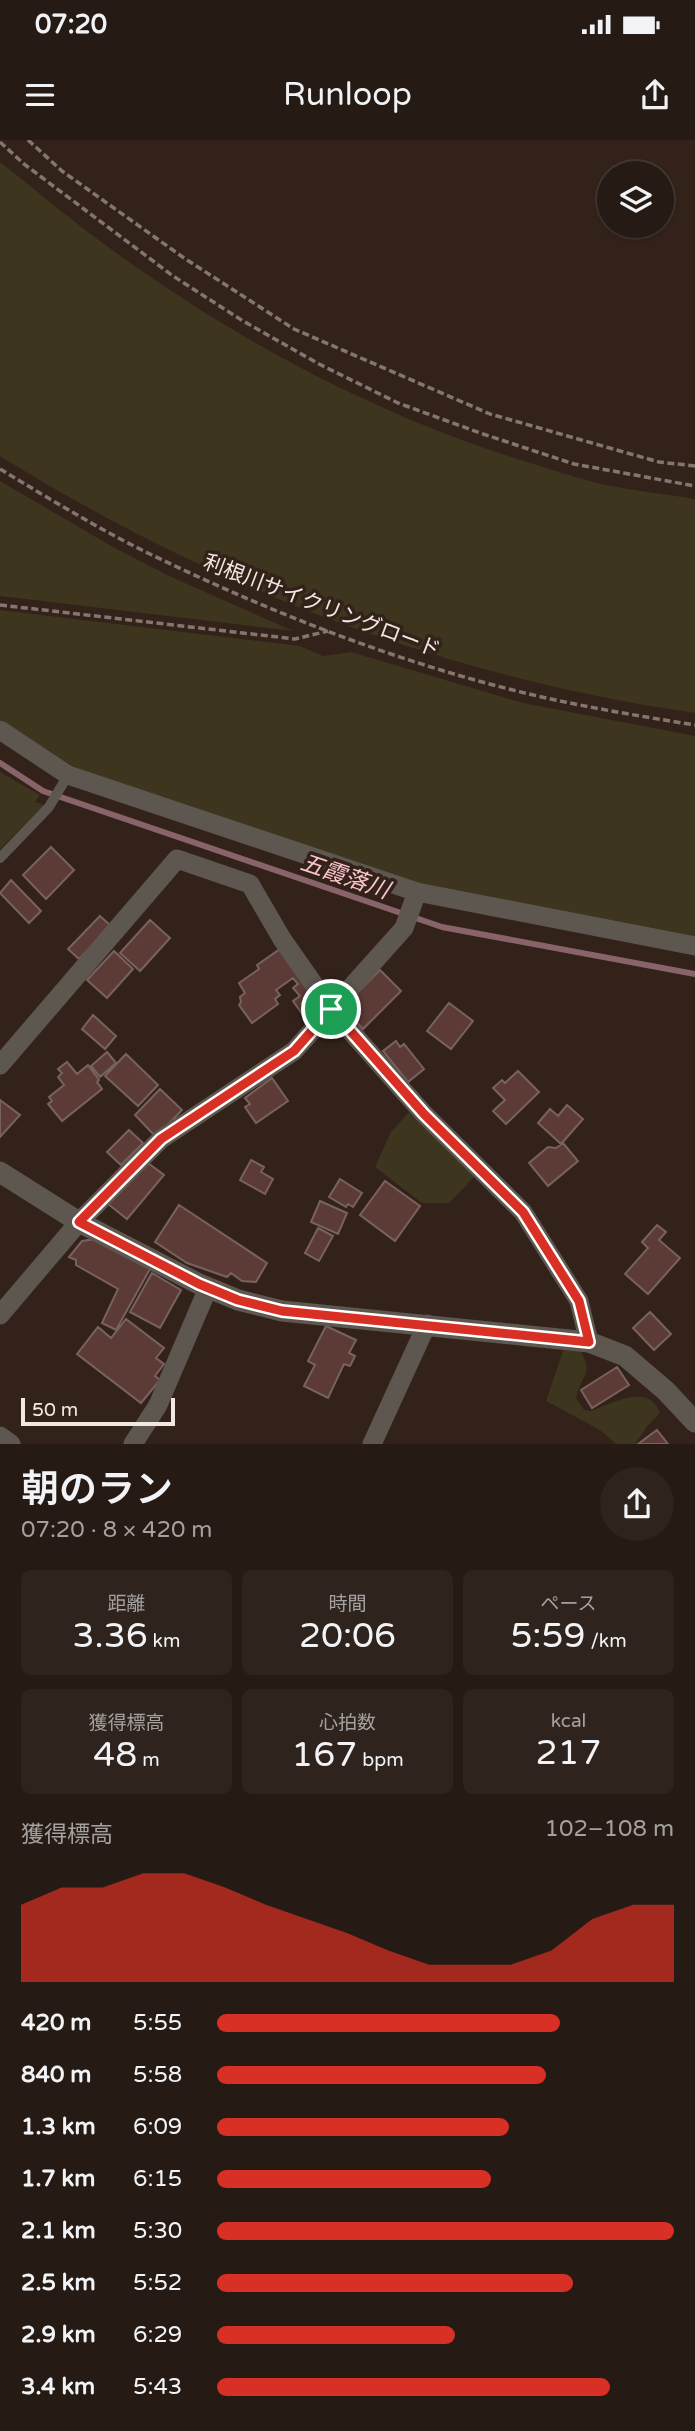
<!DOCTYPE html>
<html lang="ja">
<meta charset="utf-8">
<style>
:root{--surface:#261a14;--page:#2e231d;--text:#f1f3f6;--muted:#a4a1a0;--line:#423834;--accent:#d93025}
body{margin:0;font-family:"Varela Round","Noto Sans JP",sans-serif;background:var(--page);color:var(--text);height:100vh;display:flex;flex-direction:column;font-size:26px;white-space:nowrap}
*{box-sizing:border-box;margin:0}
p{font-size:23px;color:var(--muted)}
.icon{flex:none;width:38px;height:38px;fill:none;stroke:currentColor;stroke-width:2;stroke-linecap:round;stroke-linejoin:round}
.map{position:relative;height:1304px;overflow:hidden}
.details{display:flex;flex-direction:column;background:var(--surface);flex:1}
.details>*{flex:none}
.buttons{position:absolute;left:597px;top:21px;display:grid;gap:14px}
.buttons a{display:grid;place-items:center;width:77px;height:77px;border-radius:50%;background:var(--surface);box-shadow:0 2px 5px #0004,0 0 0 2px var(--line);font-size:35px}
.scale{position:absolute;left:21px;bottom:18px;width:154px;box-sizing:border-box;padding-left:7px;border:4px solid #f2e7e1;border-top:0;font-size:19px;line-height:24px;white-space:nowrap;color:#f2e7e1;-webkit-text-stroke:5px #33221a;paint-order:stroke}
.pin{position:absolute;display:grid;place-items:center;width:60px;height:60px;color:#fff;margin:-30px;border:4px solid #fff;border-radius:50%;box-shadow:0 2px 7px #0007}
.round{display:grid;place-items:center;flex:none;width:74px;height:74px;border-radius:37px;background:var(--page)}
.summary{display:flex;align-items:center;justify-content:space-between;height:119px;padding:0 21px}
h1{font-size:38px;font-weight:600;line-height:52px}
.metrics{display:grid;grid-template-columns:repeat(3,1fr);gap:10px;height:119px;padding:7px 21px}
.metrics div{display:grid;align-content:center;border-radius:10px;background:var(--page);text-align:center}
.metrics b{font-size:35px;font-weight:600}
.metrics small{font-size:19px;font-weight:400}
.metrics p{font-size:19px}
.chart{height:196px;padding:14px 21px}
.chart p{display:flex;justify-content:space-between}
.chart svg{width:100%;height:126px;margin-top:7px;fill:var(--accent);opacity:.7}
ul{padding:0 21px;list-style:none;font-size:23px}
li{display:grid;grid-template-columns:112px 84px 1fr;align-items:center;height:52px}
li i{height:18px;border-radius:9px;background:var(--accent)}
.status{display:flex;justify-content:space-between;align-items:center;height:49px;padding:0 35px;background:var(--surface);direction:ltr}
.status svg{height:19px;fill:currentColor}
header{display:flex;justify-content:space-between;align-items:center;height:91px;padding:0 21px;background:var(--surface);font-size:32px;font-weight:600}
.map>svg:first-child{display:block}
.green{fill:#3d351e}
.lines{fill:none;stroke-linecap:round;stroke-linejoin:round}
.stream{stroke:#886369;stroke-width:6}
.building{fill:#5c3b36;stroke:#78625f;stroke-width:2}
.path{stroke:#84766e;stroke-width:3.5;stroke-dasharray:7 3.5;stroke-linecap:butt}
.service{stroke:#5d5750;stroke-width:10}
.minor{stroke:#5d5750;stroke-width:19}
.tertiary{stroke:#5d5750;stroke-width:21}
.route-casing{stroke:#fff;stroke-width:14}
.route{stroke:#d93025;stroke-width:9}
.labels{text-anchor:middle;stroke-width:7;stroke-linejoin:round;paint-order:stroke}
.street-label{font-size:21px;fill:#f2e7e1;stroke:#33221a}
.water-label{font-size:23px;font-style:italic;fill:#fcc5ce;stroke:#33221a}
</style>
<div class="status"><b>07:20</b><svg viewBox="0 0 49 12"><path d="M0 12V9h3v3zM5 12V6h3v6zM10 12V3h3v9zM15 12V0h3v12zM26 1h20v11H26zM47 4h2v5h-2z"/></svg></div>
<header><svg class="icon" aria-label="menu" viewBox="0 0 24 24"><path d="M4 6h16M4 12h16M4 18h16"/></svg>Runloop<svg class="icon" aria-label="share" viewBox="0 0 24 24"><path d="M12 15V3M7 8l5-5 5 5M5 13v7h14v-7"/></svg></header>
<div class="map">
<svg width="695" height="1304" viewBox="0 0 695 1304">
<rect width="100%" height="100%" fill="#33221a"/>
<!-- green -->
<path class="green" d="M0 22C33 48 66 76 100 101 223 192 359 267 505 315 538 325 572 337 606 345 635 351 666 354 695 359V573C445 537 214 449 0 316Z
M0 341 113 407 169 436 293 491 0 456Z
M0 470 300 506 323 516 351 512 523 563 695 596V798L431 748 77 629 0 579Z
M0 632 40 655 35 662 44 665 0 709Z
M409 972 476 1035 449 1063H422L375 1027 391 992Z
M564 1208 580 1211C595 1233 580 1236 576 1258L584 1270 591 1271C614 1263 648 1242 660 1273L648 1285 635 1304H616L600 1290 546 1261Z"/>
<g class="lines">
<!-- stream -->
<path class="stream" d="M0 623 43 651 442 787 695 834"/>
</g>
<!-- building -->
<path class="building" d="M51 707 74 730 46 759 23 735Z
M11 740 41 771 29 783 0 753Z
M100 776 111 786 79 819 68 809Z
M150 780 170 798 140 831 120 813Z
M280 809 322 866 305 878 293 861 300 856 293 848 298 844 293 838 276 850 280 855 275 859 278 864 252 883 239 865 241 862 240 857 245 853 239 843 259 829 257 825Z
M114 811 133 829 107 858 87 840Z
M380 830 401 851 363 889 342 868Z
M449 863 473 881 451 909 427 891Z
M93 875 116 896 105 909 82 889Z
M396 901 400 907 404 904 424 929 408 942 383 911Z
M107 912 116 923 100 937 91 926Z
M126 914 158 945 138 966 105 936Z
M67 922 77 934 88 925 99 940 97 942 102 949 62 981 48 964 52 961 49 957 64 945 58 937 62 933 58 929Z
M518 931 539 952 506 984 493 971 505 960 493 948 502 940 505 943Z
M272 938 288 961 256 983 245 967 250 964 245 958Z
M160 949 182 970 156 997 135 975Z
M0 960 20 975 0 997Z
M567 965 583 979 561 1004 538 983 550 969 558 976Z
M129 990 143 1003 121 1025 107 1012Z
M563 1003 578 1021 548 1046 529 1023 548 1007 556 1008Z
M251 1020 264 1027 261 1032 273 1039 265 1054 240 1040Z
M148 1023 164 1035 127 1079 108 1064Z
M340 1039 362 1053 353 1067 348 1064 346 1067 329 1057Z
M385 1041 420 1066 395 1101 360 1075Z
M320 1061 347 1073 338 1094 311 1082Z
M179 1065 267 1123 256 1142 242 1141 231 1133 227 1137 187 1123 155 1102Z
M657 1085 666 1092 659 1100 680 1118 648 1154 625 1134 648 1108 642 1102Z
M318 1088 333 1096 319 1121 305 1113Z
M96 1099 150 1129 116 1190 102 1183 118 1149 76 1125V1120L69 1117 82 1101Z
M152 1133 181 1150 160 1188 130 1172Z
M650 1172 671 1194 654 1210 633 1188Z
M126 1179 164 1208 156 1218 164 1224 155 1236 160 1240 141 1263 77 1214 98 1187 111 1198Z
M326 1186 356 1200 349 1213 355 1216 350 1226 344 1224 328 1258 304 1246 315 1225 308 1221Z
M617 1227 629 1245 592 1268 581 1250Z
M657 1290 668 1304H638Z"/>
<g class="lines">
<!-- path -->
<path class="path" d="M28 0 62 31 184 118 294 189 490 274 659 322 695 326
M0 2 24 24 173 136 243 181 319 224 398 263 483 294 574 324 695 346
M0 329C50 359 100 390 152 415 272 473 399 523 529 554 584 567 639 576 695 585
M0 465 295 499 328 491"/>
<!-- service -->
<path class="service" d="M0 718 49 667 68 635"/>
<!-- minor -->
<path class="minor" d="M0 590 68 635 417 752 695 806
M0 925 177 719 250 744 282 799 331 869 424 974 523 1072 579 1161 589 1202
M0 1175 79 1082 161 999 294 911 404 788 417 752
M0 1296 11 1304
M133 1304 158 1265 208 1148
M372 1304 427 1184"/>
<!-- tertiary -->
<path class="tertiary" d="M0 1032 79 1082 199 1144 238 1160 282 1171 589 1202 625 1216 666 1251 695 1282"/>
</g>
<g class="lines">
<defs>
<path id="route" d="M331 869 424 974 523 1072 579 1161 589 1202 282 1171 238 1160 199 1144 79 1082 161 999 294 911Z"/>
</defs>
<!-- route casing -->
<use href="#route" class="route-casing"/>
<!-- route -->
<use href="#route" class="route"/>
</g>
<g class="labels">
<!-- street labels -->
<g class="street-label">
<text transform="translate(322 466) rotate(21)" y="7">利根川サイクリングロード</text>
</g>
<!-- water labels -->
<g class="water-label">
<text transform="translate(345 736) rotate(19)" y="8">五霞落川</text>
</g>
</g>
</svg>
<div class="buttons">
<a><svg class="icon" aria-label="layers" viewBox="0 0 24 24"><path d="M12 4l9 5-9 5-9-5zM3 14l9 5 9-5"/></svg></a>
</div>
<div class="scale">50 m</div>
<div class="pin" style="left:331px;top:869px;background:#1e9e55"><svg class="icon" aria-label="arrive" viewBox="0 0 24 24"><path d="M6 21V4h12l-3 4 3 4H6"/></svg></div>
</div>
<section class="details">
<div class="summary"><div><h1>朝のラン</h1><p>07:20 · 8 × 420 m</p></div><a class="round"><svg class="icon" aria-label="share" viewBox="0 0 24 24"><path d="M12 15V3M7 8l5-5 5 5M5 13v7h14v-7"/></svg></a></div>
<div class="metrics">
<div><p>距離</p><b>3.36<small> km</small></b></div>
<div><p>時間</p><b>20:06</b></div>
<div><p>ペース</p><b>5:59<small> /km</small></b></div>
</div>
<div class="metrics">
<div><p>獲得標高</p><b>48<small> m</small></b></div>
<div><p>心拍数</p><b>167<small> bpm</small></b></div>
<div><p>kcal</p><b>217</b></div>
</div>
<div class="chart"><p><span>獲得標高</span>102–108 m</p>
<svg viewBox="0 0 160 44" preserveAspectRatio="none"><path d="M0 44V17L10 11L20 11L30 6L40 6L50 11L60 17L70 22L80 27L90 33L100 38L110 38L120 38L130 33L140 22L150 17L160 17V44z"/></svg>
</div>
<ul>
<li><b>420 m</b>5:55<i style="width:75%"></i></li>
<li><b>840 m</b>5:58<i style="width:72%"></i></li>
<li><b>1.3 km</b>6:09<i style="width:64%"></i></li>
<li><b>1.7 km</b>6:15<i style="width:60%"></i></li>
<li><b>2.1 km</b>5:30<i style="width:100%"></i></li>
<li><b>2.5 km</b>5:52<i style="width:78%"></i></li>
<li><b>2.9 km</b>6:29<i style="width:52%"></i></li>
<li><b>3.4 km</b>5:43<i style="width:86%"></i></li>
</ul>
</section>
